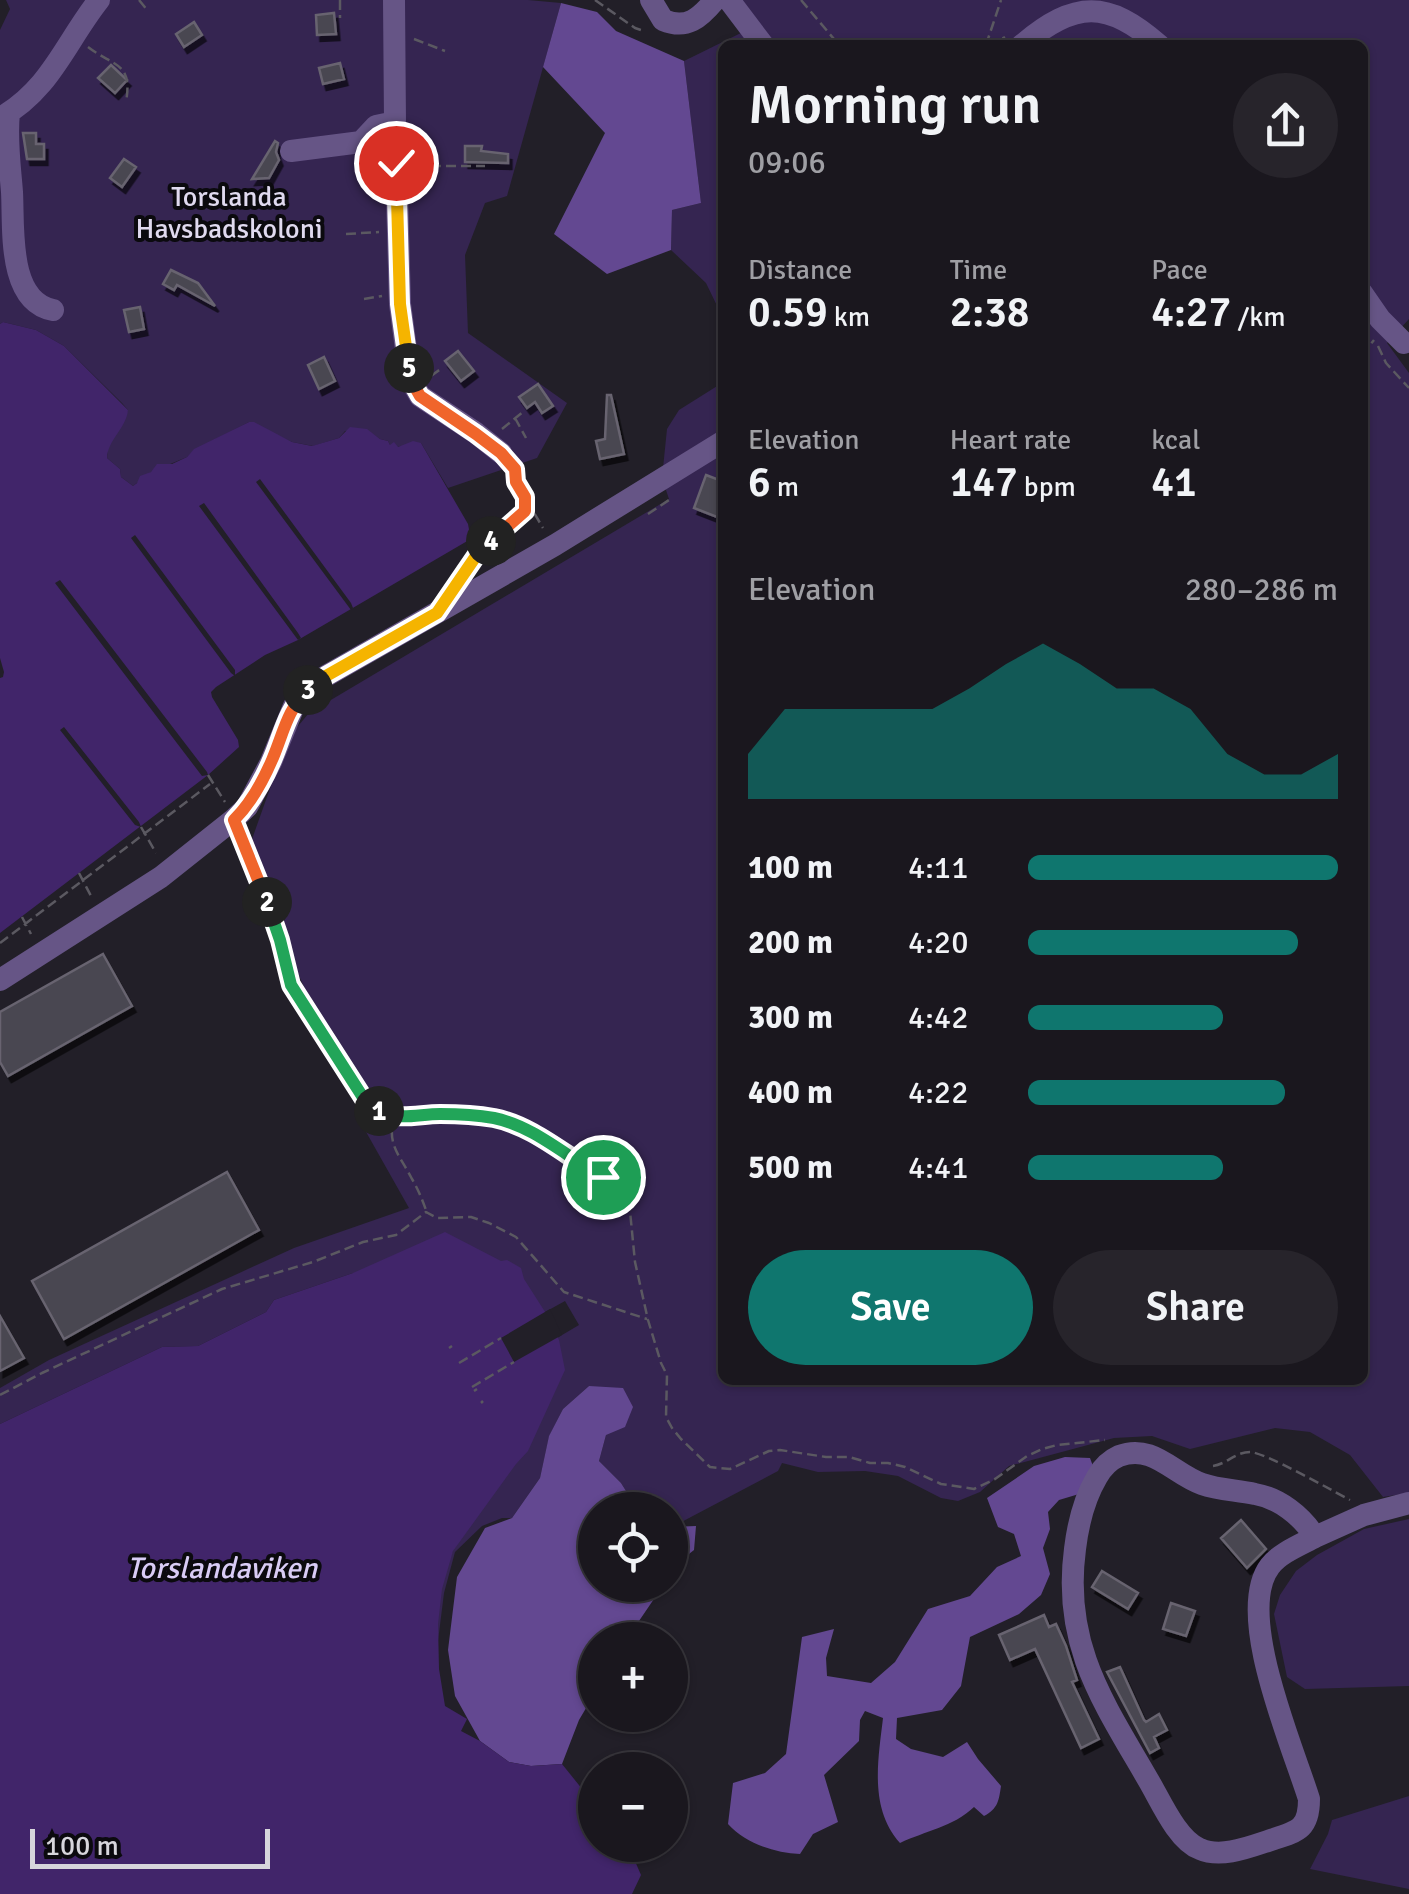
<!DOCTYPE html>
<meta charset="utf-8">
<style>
:root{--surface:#1a171e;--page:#27242b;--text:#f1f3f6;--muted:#9f9fa4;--line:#38363c;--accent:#0f766e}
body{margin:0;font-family:Signika,sans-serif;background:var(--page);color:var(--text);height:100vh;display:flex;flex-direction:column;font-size:38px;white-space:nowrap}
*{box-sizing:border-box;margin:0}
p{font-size:32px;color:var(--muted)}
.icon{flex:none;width:55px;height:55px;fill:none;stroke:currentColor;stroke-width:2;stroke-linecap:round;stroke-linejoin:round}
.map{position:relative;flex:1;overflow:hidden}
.sheet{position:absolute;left:718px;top:40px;width:650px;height:1345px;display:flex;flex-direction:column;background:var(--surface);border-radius:15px;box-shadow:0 2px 8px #0004,0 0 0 2px var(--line)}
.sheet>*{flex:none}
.fabs{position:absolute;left:578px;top:1492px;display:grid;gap:20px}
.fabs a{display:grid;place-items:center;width:110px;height:110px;border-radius:50%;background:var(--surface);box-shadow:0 2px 8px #0004,0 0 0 2px var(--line);font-size:50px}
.scale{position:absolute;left:30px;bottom:25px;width:240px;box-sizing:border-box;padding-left:10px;border:5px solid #d7d6dc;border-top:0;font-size:28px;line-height:35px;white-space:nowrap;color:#d7d6dc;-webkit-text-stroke:8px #0b0a0e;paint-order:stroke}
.pin{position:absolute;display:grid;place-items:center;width:85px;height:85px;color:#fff;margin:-42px;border:5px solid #fff;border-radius:50%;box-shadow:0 2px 10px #0007}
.km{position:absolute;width:50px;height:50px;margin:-25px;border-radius:50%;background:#222;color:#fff;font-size:28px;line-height:50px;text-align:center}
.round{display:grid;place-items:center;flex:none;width:105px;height:105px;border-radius:52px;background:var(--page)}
.summary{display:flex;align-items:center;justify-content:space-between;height:170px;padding:0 30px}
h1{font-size:55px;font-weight:600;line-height:75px}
.metrics{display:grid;grid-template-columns:repeat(3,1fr);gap:15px;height:170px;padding:10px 30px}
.metrics div{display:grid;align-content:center}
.metrics b{font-size:42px;font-weight:600}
.metrics small{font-size:28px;font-weight:400}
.metrics p{font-size:28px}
.chart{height:280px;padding:20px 30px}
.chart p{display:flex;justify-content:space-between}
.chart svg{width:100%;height:180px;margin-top:10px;fill:var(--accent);opacity:.7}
.cta{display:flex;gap:20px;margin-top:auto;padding:20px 30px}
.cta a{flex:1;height:115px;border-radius:60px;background:var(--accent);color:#fff;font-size:40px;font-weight:600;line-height:115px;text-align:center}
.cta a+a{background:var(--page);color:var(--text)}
ul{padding:0 30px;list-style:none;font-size:32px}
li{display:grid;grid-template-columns:160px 120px 1fr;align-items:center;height:75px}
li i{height:25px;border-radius:12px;background:var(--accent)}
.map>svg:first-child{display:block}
.green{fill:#352551}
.forest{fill:#634891}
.water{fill:#41256a}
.pier{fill:#221f28}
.building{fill:#4a4751;stroke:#67646f;stroke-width:2.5;filter:url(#shadow)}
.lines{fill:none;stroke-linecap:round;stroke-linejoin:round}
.path{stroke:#5b5961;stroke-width:2.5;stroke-dasharray:10 5;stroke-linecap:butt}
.minor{stroke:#665586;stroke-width:22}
.split-1-casing{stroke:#fff;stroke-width:20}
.split-2-casing{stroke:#fff;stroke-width:20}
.split-3-casing{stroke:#fff;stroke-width:20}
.split-4-casing{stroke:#fff;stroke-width:20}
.split-5-casing{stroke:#fff;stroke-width:20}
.split-6-casing{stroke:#fff;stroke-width:20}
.split-1{stroke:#22a559;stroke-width:12}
.split-2{stroke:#22a559;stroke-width:12}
.split-3{stroke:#f0652b;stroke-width:12}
.split-4{stroke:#f5b400;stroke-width:12}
.split-5{stroke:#f0652b;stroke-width:12}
.split-6{stroke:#f5b400;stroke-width:12}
.labels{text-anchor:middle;stroke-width:8;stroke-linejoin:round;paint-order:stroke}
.park-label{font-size:28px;fill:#e0daef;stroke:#0b0a0e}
.water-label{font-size:30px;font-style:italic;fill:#d9ccf5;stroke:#0b0a0e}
</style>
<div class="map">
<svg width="1409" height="1894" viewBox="0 0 1409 1894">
<defs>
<filter id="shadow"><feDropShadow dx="3.5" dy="6" stdDeviation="0" flood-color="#0009"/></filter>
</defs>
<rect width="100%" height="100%" fill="#221f28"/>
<!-- green -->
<path class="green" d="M6 0H528L561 3 507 196 485 203 465 255 468 333 567 403 537 458 448 488 421 443 397 447 390 445 388 441 380 439 367 430 345 431 339 438 313 446 292 442 249 422 194 450 187 457 151 472 133 486 121 477 120 469 107 458 108 446 128 410 122 403 64 346 36 330 3 322 0 324V30L10 9Z
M723 0H1409V319L1387 343 1409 373V1493L1383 1497 1350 1455 1310 1432 1275 1428 1190 1449 1152 1436 1114 1438 1009 1466 980 1492 958 1501 941 1498 898 1476 865 1471 818 1472 782 1463 778 1471 672 1527H670V1510H638L621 1483 599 1461 606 1435 589 1386 563 1409 549 1437 540 1478 512 1518H502L482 1526 455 1552 444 1593 436 1657 426 1616 535 1351 579 1325 565 1301 527 1322 353 1273 274 1300 266 1312 198 1346 162 1347 0 1424V1388L49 1360 294 1248 409 1208 361 1123 373 1124 374 1114 366 1112 308 996 246 856 288 738 309 713 669 499 662 478 667 429 679 410 722 383V1380H1362V45H722V316L706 283 671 250 672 210 701 203 684 61 747 30Z
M1409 1519V1686L1305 1689 1287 1677 1274 1614 1280 1595 1296 1571 1317 1555 1364 1529Z
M1409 1796V1889L1310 1869 1328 1834 1332 1820Z"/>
<!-- forest -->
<path class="forest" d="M561 3 597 12 616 31 684 61 701 203 672 210 671 250 607 274 554 234 605 133 543 67Z
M589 1386 623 1388 633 1407 625 1427 606 1435 599 1461 621 1483 638 1510H595V1585H660L656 1596 626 1640H595V1693L579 1720 562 1764 531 1766 509 1762 480 1741 455 1696 448 1650 457 1577 485 1528 512 1518 540 1478 549 1436 563 1409Z
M1065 1457 1090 1458 1094 1469 1079 1494 1059 1500 1048 1512 1050 1529 1043 1548 1050 1574 1041 1595 1019 1614 970 1637 961 1686 942 1710 897 1718 896 1739 911 1749 943 1757 967 1742 978 1759 1001 1786C999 1800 998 1809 984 1816L974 1807C953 1827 925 1831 900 1843 869 1808 878 1761 883 1718L865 1711 860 1720 859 1741 824 1775 838 1822 813 1834 800 1854C774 1853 745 1843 728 1824L733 1783 765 1773 786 1754 802 1637 834 1629 826 1658 827 1676 871 1683 895 1662 928 1609 970 1596 997 1567 1021 1556 1014 1534 998 1527 987 1498 1034 1466Z
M696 1526 694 1550 670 1569V1527Z"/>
<!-- water -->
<path class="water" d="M3 322 36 330 64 346 128 410C126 429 108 439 107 458L120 469 121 477 133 486 137 483 140 476 151 472 157 464H172L187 457 194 449 249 422H254L292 442 312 446 339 438 350 427 367 429 380 439 388 441 390 445 394 442 398 447 413 441 421 443 468 524 470 535 469 540 298 640 265 655 216 687 211 692 212 697 238 740 239 747 208 775 0 933V678L3 677 4 672 0 658V324Z
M445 1232 501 1261 507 1260 521 1268 524 1279 547 1315 559 1340 565 1370 528 1451 516 1464 453 1551 442 1589 438 1624 439 1669 445 1706 467 1719 461 1731 480 1741 509 1762 531 1766 562 1764 595 1805V1845H628L641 1875 632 1894H0V1424L162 1347 198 1346 266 1312 274 1300 353 1273Z"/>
<!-- pier -->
<path class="pier" d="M260 479 351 603 353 608 351 610 256 482Z
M204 503 298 633 301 638 298 640 199 506Z
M135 535 235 670V676L231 673 131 538Z
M60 580 207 772 208 775 202 776 55 583Z
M64 727 139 822 141 827 135 825 60 730Z
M550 1309 562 1335 514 1362 501 1338Z"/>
<!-- building -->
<path class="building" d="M334 13 336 34 317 35 316 15Z
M194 22 202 35 184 47 176 34Z
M340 63 344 79 323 84 319 68Z
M111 65 127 80 115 93 98 78Z
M23 133H36V144H44V159H27Z
M275 141 278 143 276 152 279 160 269 178 252 179Z
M465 146H482L481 151 508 154V163L465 162Z
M124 159 136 167 122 187 110 178Z
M171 270 198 283 215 306 177 285 174 290 163 284Z
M140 307 144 329 129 332 124 310Z
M458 351 474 371 461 381 445 361Z
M324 357 335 381 319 389 308 365Z
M538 384 553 406 542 413 535 402 527 408 519 397Z
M607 395H611L624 454 600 459 596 441 605 439Z
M706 475 722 481V519L694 508Z
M103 954 132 1006 8 1076 0 1062V1012Z
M227 1172 259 1230 64 1339 32 1281Z
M0 1316 24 1358 0 1371Z
M1241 1520 1266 1549 1247 1568 1221 1538Z
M1102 1571 1138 1593 1128 1609 1092 1587Z
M1171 1603 1195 1611 1186 1636 1163 1629Z
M1044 1615 1049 1627 1056 1624 1066 1646 1077 1680 1072 1682 1099 1739 1081 1748 1035 1649 1010 1660 999 1635Z
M1120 1667 1144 1720 1146 1722 1159 1714 1167 1730 1154 1737 1159 1748 1150 1753 1107 1672Z"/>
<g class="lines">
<!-- path -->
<path class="path" d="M139 0 148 11
M340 0V18
M595 0 635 28 644 31
M801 0 839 45
M414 39 445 51
M986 45 1001 0
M989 45 1005 37
M88 47C114 67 133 62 126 102
M416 166H485
M346 234 379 232
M364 299 382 296
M1378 346 1386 363 1409 388
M1362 355 1374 340
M431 376 442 368
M515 418 526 438
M502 429 524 411
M515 469 516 482 523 494
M527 501 543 528
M648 514 672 498
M463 575 476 556 525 511V497
M208 775 225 802
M141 827 156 853
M241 841 273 914 291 985 330 1049 371 1107 386 1115 403 1117 440 1114 497 1119 522 1128 579 1164 622 1188 629 1201 635 1262 648 1320 661 1363 667 1375 666 1417 672 1428 681 1439 710 1467 730 1469 769 1451 780 1450 826 1457H849L870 1463H888L905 1467 941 1484 974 1489 995 1479 1027 1456 1042 1449 1057 1445 1105 1440
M79 873 91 896
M22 917 31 934
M0 943 210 784
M395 1117C385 1143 401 1157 412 1179 418 1189 422 1199 426 1210
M449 1348 452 1346
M459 1363 501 1338
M472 1387 514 1362
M474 1391 477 1389
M0 1395 42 1373 222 1289 313 1262 363 1242 396 1235 426 1212 437 1218 471 1217 489 1223 516 1237 564 1292 647 1319
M481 1403 483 1401
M1213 1466C1227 1464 1235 1452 1250 1452 1264 1452 1333 1491 1350 1500"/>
<!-- minor -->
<path class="minor" d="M394 0 395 122 400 304 408 364 412 382 420 396 476 433 501 453
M651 0 663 20C687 30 700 18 715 0
M729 0 763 45
M1022 45C1075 0 1108 0 1159 45
M9 113C6 139 10 166 12 192 14 227 7 301 53 310
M0 118C51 89 65 43 99 0
M291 151 361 142 376 126 395 122
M1362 293 1380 319 1404 343
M0 980 161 877 234 819 247 807 271 762 294 706 304 693 326 676 555 545 722 442
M1315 1537C1300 1545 1280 1553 1270 1566 1234 1613 1293 1747 1309 1799 1309 1828 1299 1831 1274 1839 1252 1846 1222 1859 1200 1849 1178 1841 1161 1802 1150 1783 1104 1703 1062 1646 1075 1549 1078 1524 1084 1499 1097 1477 1102 1468 1110 1460 1119 1456 1153 1443 1173 1474 1202 1484 1219 1490 1237 1490 1255 1494 1279 1498 1302 1516 1315 1537L1364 1515 1409 1503"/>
</g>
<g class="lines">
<defs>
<path id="split-1" d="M379 1111C398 1121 419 1114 440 1114 457 1114 477 1115 494 1118 534 1126 568 1158 603 1177"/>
<path id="split-2" d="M267 902 280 940 291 985 364 1099 379 1111"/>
<path id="split-3" d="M267 902 234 820C251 803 263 781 272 760 283 735 287 709 308 690"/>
<path id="split-4" d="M308 690 326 676 437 613 476 556 491 541"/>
<path id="split-5" d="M409 368 412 382 420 396 476 434 501 453 515 469 516 482 525 497V511L491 541"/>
<path id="split-6" d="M396 163 400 304 409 368"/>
</defs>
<!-- split-1 casing -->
<use href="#split-1" class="split-1-casing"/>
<!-- split-2 casing -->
<use href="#split-2" class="split-2-casing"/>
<!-- split-3 casing -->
<use href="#split-3" class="split-3-casing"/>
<!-- split-4 casing -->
<use href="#split-4" class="split-4-casing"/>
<!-- split-5 casing -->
<use href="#split-5" class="split-5-casing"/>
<!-- split-6 casing -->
<use href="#split-6" class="split-6-casing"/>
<!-- split-1 -->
<use href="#split-1" class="split-1"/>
<!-- split-2 -->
<use href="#split-2" class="split-2"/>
<!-- split-3 -->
<use href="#split-3" class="split-3"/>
<!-- split-4 -->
<use href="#split-4" class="split-4"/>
<!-- split-5 -->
<use href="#split-5" class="split-5"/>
<!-- split-6 -->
<use href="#split-6" class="split-6"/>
</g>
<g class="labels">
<!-- park labels -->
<g class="park-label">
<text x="229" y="206">Torslanda<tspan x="229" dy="32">Havsbadskoloni</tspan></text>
</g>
<!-- water labels -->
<g class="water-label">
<text x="222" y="1578">Torslandaviken</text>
</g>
</g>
</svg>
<div class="fabs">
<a><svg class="icon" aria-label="locate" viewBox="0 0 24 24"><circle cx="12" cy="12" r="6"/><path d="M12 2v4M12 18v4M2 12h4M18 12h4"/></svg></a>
<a>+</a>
<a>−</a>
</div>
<div class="scale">100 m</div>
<div class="pin" style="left:603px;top:1177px;background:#1e9e55"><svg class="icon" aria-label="arrive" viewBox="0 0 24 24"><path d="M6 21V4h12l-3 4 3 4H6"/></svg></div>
<div class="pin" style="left:396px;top:163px;background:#d93025"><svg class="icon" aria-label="check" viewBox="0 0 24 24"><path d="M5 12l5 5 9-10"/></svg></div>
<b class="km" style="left:379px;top:1111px">1</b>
<b class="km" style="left:267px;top:902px">2</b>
<b class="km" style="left:308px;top:690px">3</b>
<b class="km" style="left:491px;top:541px">4</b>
<b class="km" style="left:409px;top:368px">5</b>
<section class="sheet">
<div class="summary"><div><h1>Morning run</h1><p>09:06</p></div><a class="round"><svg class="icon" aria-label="share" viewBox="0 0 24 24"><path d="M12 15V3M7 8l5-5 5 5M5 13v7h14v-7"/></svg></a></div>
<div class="metrics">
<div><p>Distance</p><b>0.59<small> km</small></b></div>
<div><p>Time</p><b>2:38</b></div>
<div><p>Pace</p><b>4:27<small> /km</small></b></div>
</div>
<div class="metrics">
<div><p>Elevation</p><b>6<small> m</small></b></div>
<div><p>Heart rate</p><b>147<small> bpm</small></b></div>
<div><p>kcal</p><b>41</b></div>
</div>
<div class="chart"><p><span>Elevation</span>280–286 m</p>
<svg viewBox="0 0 160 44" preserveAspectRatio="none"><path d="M0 44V33L10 22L20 22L30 22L40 22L50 22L60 17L70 11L80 6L90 11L100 17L110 17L120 22L130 33L140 38L150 38L160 33V44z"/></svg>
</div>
<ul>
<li><b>100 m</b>4:11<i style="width:100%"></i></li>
<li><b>200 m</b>4:20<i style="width:87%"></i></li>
<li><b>300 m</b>4:42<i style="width:63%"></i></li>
<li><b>400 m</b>4:22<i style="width:83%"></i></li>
<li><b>500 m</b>4:41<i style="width:63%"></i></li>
</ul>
<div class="cta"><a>Save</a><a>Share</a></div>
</section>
</div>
